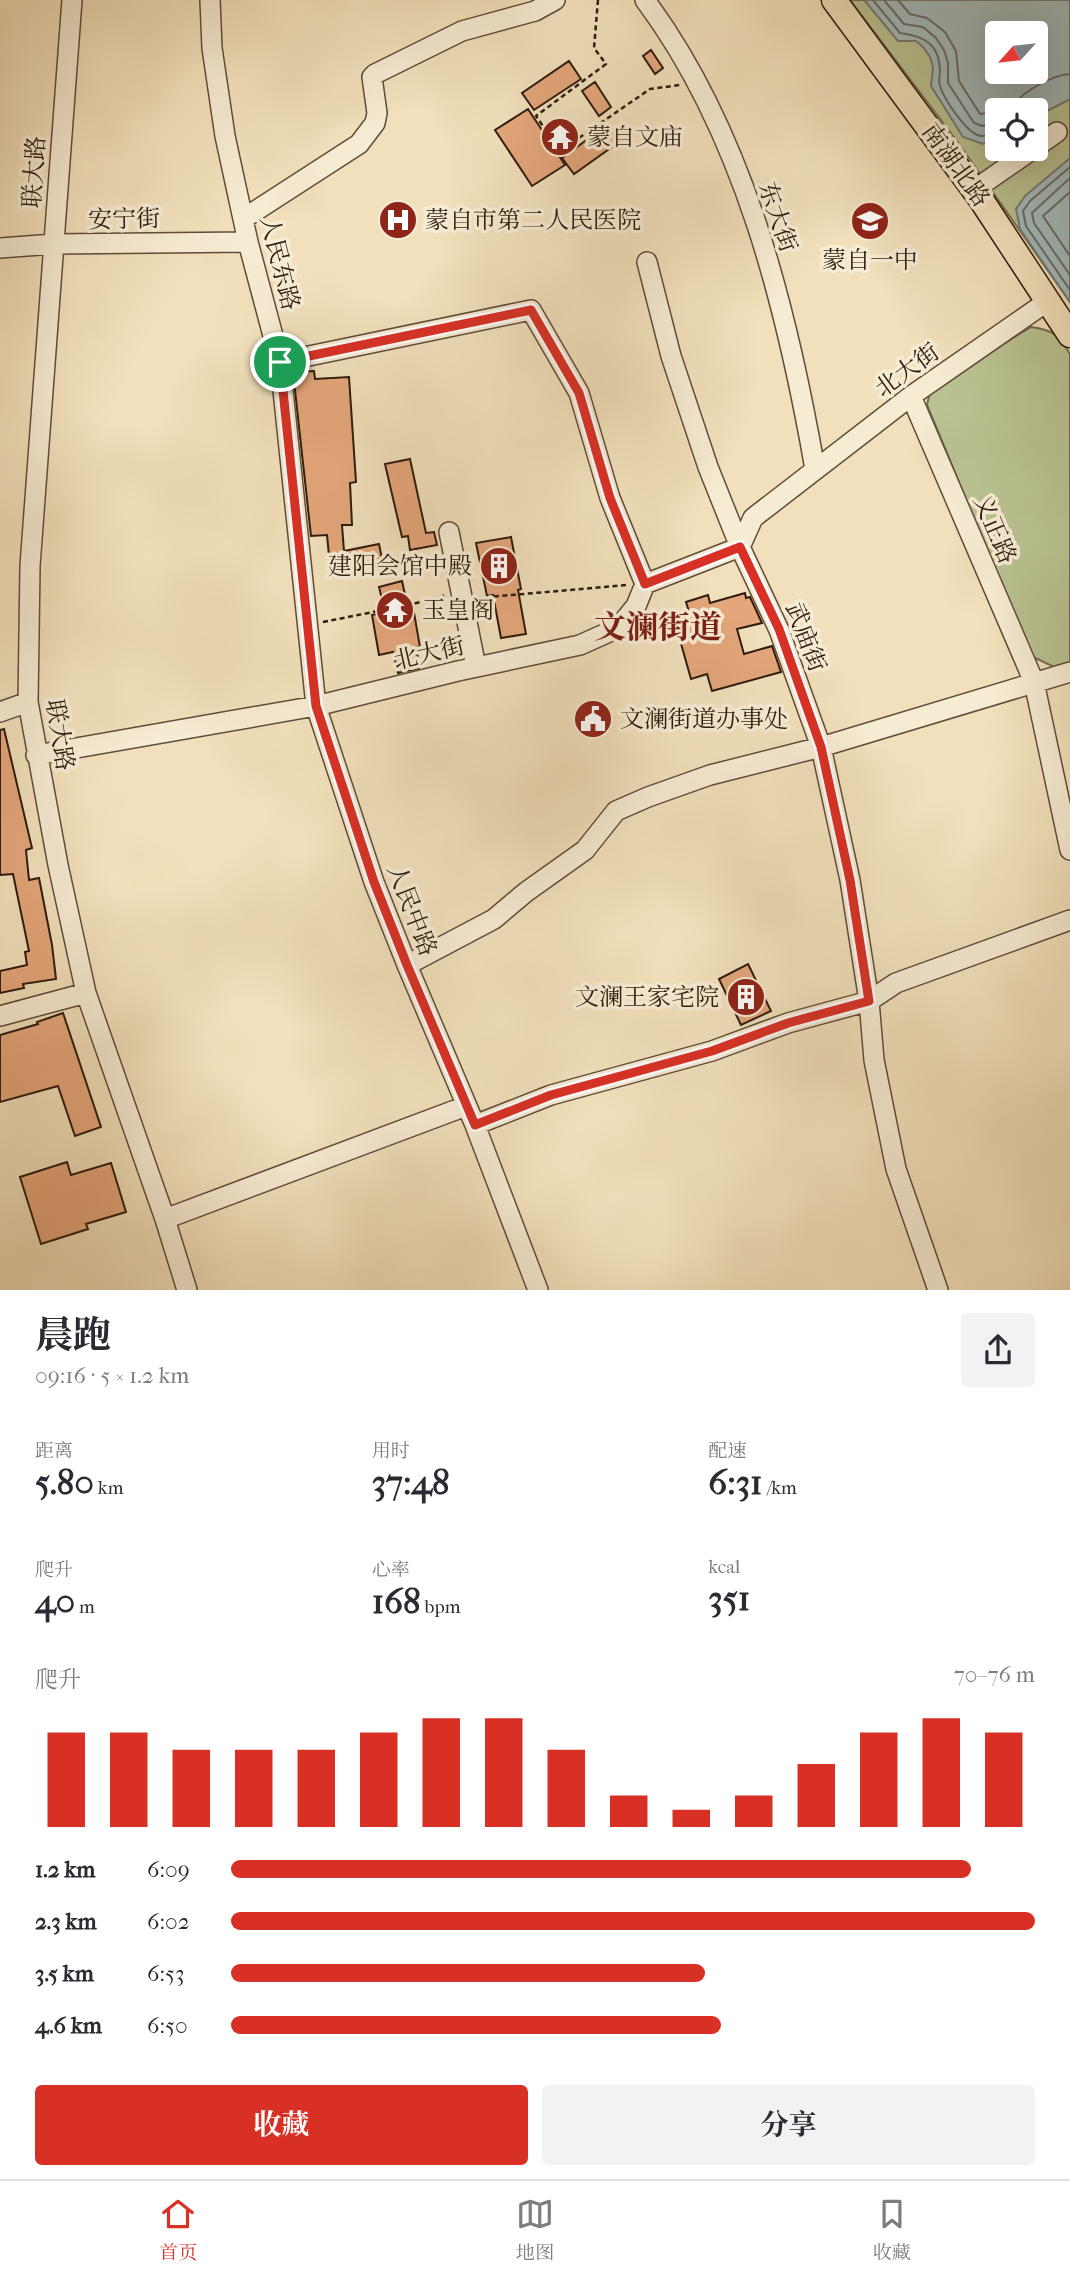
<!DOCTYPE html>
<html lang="zh">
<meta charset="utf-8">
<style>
:root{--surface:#fff;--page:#f2f2f3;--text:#2b2b33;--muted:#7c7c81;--line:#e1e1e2;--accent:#d93025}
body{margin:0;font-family:"IM FELL French Canon","Noto Serif SC",serif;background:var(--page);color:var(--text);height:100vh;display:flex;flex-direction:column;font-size:26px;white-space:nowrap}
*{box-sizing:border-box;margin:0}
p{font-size:23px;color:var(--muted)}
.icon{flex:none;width:38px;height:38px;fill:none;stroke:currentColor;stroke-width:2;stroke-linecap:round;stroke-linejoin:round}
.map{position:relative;height:1290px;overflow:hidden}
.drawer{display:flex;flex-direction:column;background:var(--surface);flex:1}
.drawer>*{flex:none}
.needle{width:46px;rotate:243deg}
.controls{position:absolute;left:985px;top:21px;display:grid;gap:14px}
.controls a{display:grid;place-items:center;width:63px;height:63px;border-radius:7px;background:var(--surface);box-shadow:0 7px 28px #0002;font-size:35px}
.pin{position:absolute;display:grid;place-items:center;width:60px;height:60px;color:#fff;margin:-30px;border:4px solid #fff;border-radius:50%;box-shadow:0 2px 7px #0007}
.round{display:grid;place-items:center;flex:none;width:74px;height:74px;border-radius:7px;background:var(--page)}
.summary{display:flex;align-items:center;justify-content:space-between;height:119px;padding:0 35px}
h1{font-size:38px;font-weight:700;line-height:52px}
.figures{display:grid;grid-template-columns:repeat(3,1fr);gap:10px;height:119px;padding:7px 35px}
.figures div{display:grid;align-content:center}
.figures b{font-size:35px;font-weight:700}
.figures small{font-size:19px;font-weight:400}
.figures p{font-size:19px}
.chart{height:196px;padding:14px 35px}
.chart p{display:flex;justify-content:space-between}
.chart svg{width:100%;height:126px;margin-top:7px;stroke:var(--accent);stroke-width:6}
.cta{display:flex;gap:14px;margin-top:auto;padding:14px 35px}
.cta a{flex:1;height:80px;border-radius:7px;background:var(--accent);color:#fff;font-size:28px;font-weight:700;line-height:80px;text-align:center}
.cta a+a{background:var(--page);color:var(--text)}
ul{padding:0 35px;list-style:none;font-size:23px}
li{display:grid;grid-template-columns:112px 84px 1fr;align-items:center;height:52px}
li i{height:18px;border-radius:9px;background:var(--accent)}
.tabs{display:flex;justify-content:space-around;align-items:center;height:98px;border-top:2px solid var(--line);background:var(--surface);font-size:19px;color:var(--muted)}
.tabs a{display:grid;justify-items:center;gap:4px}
.tabs .selected{color:var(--accent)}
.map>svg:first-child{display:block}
.green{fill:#b9c291;stroke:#746e50;stroke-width:2;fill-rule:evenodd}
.water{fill:#a1babc;stroke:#737a76;stroke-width:2;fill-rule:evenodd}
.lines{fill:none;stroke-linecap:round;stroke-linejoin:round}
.shore{stroke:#686a65;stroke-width:2}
.building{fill:#e4a67b;stroke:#2e1b0e;stroke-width:2}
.minor-casing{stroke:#5f4c39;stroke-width:22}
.major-casing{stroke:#2e1b0e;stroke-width:27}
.path{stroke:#2e1b0e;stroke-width:2.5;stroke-dasharray:5 3.5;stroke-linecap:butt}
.minor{stroke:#f6ebd3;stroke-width:19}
.major{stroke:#f1e0bb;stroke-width:24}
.route-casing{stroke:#fff;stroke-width:14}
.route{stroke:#d93025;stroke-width:9}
.labels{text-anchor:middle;stroke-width:7;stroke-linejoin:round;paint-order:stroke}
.poi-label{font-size:24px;fill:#2e1b0e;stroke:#f6ebd3;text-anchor:start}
.street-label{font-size:24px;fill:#2e1b0e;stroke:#f6ebd3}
.district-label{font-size:32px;font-weight:bold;fill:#7a1f14;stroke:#f6ebd3}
</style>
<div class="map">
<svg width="1070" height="1290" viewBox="0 0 1070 1290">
<rect width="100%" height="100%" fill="#f1e0bb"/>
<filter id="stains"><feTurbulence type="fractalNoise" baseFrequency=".00286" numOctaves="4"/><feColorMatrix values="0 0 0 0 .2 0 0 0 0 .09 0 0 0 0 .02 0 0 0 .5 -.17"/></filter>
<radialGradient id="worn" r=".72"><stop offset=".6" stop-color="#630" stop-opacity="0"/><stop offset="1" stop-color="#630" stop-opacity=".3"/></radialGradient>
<!-- green -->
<path class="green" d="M850 0H1070V302L959 144ZM998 33H1036V72H998ZM998 110H1036V149H998Z
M1031 327C1054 330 1058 335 1070 354V663L1054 667 1031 656 927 405 931 388Z"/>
<!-- water -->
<path class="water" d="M864 0H1070V99L1036 117V110H998L997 137 983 144 963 137 931 86 933 67 930 57 923 47 916 41H898ZM998 33H1036V72H998Z
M1070 158V302L1020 229 1016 209 1025 196Z"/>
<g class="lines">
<!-- shore -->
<path class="shore" d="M873 0 900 33C923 36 939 43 940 70 940 75 938 82 940 86 944 99 968 136 982 136 987 136 992 132 998 131
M884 0 904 24 923 27 936 38 944 50 948 63V83L974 123 982 126 998 122
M898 0 910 14 927 18 945 32 956 51 959 81 980 114 998 112
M1011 110C1018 93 1052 75 1070 74
M1070 167 1030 201 1023 211 1026 226 1070 290
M1070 178 1032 213 1034 223 1070 275
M1070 192 1043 216 1070 256"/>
</g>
<!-- building -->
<path class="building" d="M651 50 663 68 655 74 643 56Z
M569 61 581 79 534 110 522 93Z
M595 82 611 107 599 116 582 91Z
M528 109 565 165 532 186 495 130Z
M607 125 619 142 574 174 562 158Z
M314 371 315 379 349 377 356 482 350 483 352 525H342L344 551 379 544 382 559 330 566 327 535 311 536 293 372Z
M410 459 426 533 434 532 437 545 410 550 408 536 402 537 385 464Z
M511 537 521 589 518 590 526 634 501 638 493 595 487 596 476 543Z
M402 581 408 608 413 607 420 647 416 648 420 668 398 673 393 652 379 655 372 615 385 612 379 587Z
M745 593 746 598 750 597 762 623 737 629 744 654 772 646 781 672 712 691 707 674 691 679 674 619 690 615 686 602 708 595 710 603Z
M4 729 32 848 26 850 29 880 39 878 52 945 56 979 23 984 24 988 0 993V971L27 965 25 952 29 951 13 874 0 875V730Z
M748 964 771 1011 741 1025 719 979Z
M63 1013 101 1127 75 1136 58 1086 0 1102V1035L38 1024 37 1022Z
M67 1162 71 1175 111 1163 126 1212 86 1224 88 1229 41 1244 20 1177Z"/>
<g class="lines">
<defs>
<path id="minor" d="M72 0 30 566 28 702 58 865 86 993 165 1219 187 1290
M210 0 212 48 225 136 248 242 280 362 316 706 374 882 407 965 475 1125 538 1290
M645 0C744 133 787 309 815 469
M1036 147 1057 132
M974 190 1033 149
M243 219 359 144 375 123 377 113 372 77 375 74 462 31 535 11 555 0
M0 248 54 244 248 242
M647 262 671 356 708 467 740 547 779 630 821 747 850 880 869 1001 874 1060 896 1169 938 1290
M280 362 531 310 579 393 610 498 645 584
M911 396 1034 682 1070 850
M449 532 476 667
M0 712 28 702
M36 755 316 706 458 671 580 645 609 632 623 622 636 606 645 584 740 547 753 518 911 396 1048 301
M407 965 494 919 526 892 585 850 616 811 648 797 710 775 821 747 1070 672
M0 1016 86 993
M475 1125 551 1095 712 1051 788 1023 869 1001 896 983 1070 920
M165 1219 466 1106"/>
<path id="major" d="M834 0 980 198 1070 335"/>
</defs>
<!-- minor casing -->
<use href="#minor" class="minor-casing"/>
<!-- major casing -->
<use href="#major" class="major-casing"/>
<!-- path -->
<path class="path" d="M598 0 594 48 606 64 536 116 560 151 650 89 680 85
M477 598 627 585
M323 622 413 604 446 595"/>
<!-- minor -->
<use href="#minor" class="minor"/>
<!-- major -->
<use href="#major" class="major"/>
</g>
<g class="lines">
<defs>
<path id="route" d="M531 310 579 393 610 498 645 584 740 547 779 629 821 747 850 880 869 1001 788 1023 712 1051 551 1095 475 1125 407 965 374 882 316 706 280 362Z"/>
</defs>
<!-- route casing -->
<use href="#route" class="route-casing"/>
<!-- route -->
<use href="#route" class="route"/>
</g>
<!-- icons -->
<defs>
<symbol id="temple-disc" viewBox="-11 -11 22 22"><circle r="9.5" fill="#8f2418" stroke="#f6ebd3"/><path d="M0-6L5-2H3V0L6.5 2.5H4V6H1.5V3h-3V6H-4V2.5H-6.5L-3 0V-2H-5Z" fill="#fff"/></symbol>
<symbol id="hospital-disc" viewBox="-11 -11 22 22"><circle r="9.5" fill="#8f2418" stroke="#f6ebd3"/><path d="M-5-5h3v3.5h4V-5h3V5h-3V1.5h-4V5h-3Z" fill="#fff"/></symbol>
<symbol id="school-disc" viewBox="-11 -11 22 22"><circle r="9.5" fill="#8f2418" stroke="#f6ebd3"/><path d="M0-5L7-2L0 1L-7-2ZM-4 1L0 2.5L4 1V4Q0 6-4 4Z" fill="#fff"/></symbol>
<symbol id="building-disc" viewBox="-11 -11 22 22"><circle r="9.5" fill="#8f2418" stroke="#f6ebd3"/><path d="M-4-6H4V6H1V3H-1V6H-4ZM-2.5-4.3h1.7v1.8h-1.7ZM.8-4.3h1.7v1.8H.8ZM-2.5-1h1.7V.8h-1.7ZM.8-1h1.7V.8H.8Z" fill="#fff"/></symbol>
<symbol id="civic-disc" viewBox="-11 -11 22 22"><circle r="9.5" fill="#8f2418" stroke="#f6ebd3"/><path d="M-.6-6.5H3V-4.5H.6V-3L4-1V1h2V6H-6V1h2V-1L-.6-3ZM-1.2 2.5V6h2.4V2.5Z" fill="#fff"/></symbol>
</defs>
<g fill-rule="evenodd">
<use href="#temple-disc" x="538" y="115" width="44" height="44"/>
<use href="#hospital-disc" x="376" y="198" width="44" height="44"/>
<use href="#school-disc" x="848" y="199" width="44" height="44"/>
<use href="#building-disc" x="477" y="544" width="44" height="44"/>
<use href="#temple-disc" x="373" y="588" width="44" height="44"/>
<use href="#civic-disc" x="571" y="697" width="44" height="44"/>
<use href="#building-disc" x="724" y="975" width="44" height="44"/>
</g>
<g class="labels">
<!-- poi labels -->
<g class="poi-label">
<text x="587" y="145">蒙自文庙</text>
<text x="425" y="228">蒙自市第二人民医院</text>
<text x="870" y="268" text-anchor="middle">蒙自一中</text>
<text x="472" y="574" text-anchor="end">建阳会馆中殿</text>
<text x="422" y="618">玉皇阁</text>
<text x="620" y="727">文澜街道办事处</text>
<text x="719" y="1005" text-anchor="end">文澜王家宅院</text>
</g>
<!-- street labels -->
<g class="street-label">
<text transform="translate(956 165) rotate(54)" y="8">南湖北路</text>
<text transform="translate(34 172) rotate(-86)" y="8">联大路</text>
<text transform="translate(778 217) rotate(71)" y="8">东大街</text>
<text transform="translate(124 219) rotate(-1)" y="8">安宁街</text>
<text transform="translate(280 263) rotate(76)" y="8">人民东路</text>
<text transform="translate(907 370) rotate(-36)" y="8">北大街</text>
<text transform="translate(995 529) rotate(67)" y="8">义正路</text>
<text transform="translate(806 637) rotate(69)" y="8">武庙街</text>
<text transform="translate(429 653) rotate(-13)" y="8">北大街</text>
<text transform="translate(60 735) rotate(81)" y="8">联大路</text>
<text transform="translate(412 910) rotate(69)" y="8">人民中路</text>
</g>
<!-- district labels -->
<g class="district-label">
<text x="658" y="638">文澜街道</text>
</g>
</g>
<rect width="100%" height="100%" filter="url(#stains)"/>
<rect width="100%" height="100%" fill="url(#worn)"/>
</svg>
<div class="controls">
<a><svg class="needle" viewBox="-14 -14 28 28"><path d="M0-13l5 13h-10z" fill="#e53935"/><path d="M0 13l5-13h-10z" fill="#7c7c81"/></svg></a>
<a><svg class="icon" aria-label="locate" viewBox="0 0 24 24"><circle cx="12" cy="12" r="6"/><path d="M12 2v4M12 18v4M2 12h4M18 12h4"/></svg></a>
</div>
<div class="pin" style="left:280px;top:362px;background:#1e9e55"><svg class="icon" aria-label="arrive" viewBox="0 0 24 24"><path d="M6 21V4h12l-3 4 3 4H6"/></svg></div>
</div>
<section class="drawer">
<div class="summary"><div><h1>晨跑</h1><p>09:16 · 5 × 1.2 km</p></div><a class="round"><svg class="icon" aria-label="share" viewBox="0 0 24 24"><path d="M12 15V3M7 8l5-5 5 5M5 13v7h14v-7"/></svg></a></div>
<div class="figures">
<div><p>距离</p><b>5.80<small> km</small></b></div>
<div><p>用时</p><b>37:48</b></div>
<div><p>配速</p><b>6:31<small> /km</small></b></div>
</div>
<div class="figures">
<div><p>爬升</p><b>40<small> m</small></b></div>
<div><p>心率</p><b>168<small> bpm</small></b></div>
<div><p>kcal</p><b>351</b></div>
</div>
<div class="chart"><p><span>爬升</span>70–76 m</p>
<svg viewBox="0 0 160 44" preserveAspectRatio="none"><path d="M5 44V11M15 44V11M25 44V17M35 44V17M45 44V17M55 44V11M65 44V6M75 44V6M85 44V17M95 44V33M105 44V38M115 44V33M125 44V22M135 44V11M145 44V6M155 44V11"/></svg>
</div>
<ul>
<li><b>1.2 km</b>6:09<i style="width:92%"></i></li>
<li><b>2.3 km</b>6:02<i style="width:100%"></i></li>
<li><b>3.5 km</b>6:53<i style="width:59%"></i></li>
<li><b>4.6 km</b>6:50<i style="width:61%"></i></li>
</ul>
<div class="cta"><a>收藏</a><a>分享</a></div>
</section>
<nav class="tabs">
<a class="selected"><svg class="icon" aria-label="home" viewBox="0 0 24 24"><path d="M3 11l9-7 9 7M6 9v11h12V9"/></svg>首页</a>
<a><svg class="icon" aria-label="map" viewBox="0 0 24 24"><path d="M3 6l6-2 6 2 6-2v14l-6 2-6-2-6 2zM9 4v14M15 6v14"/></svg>地图</a>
<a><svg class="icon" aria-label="saved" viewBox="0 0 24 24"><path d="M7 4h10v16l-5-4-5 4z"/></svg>收藏</a>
</nav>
